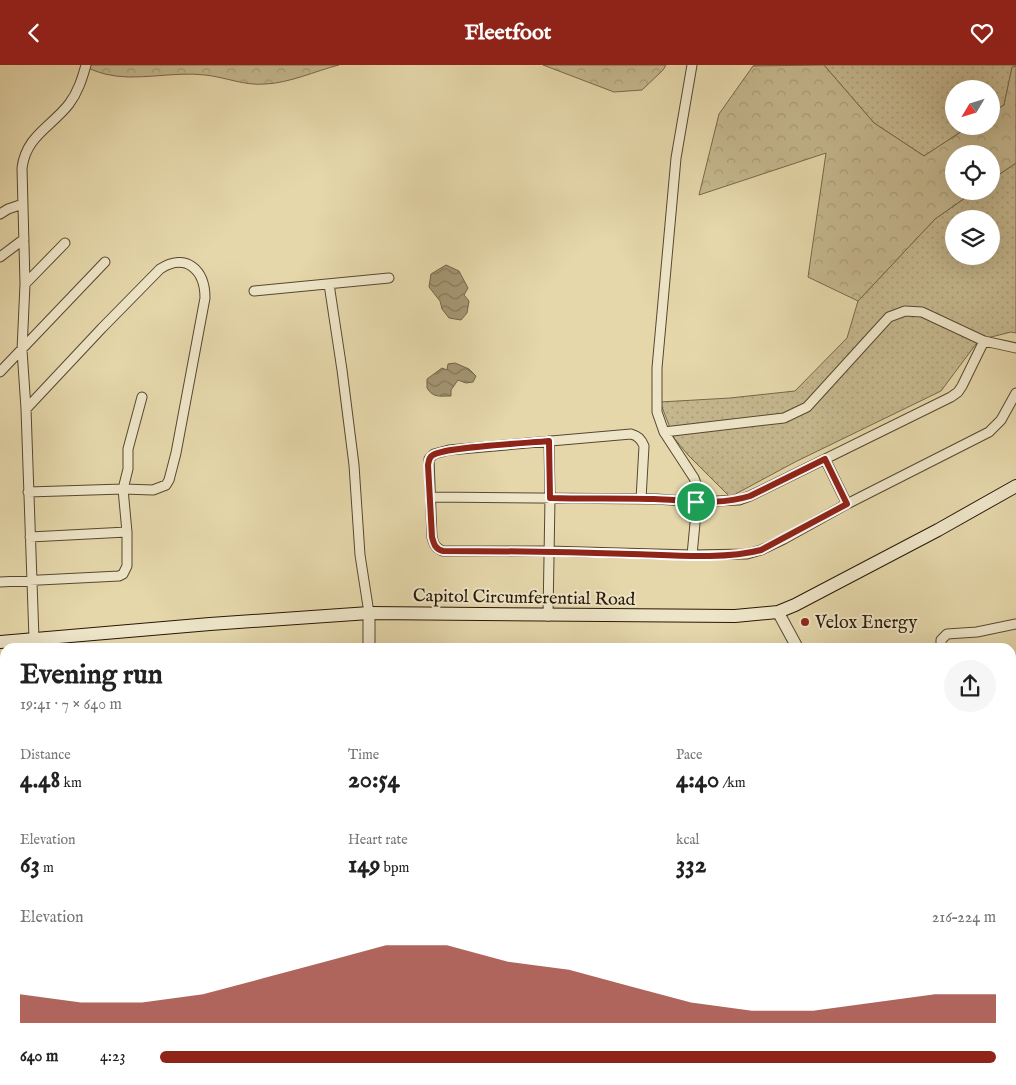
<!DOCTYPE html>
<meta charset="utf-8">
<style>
:root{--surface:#fff;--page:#f6f6f6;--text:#222;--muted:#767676;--accent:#8f2418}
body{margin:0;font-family:"IM FELL English",serif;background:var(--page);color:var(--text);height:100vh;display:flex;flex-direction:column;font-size:19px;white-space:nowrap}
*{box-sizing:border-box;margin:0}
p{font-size:16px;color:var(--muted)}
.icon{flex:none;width:28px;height:28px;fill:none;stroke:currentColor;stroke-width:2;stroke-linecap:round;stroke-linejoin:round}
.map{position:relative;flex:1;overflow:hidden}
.side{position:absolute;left:0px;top:578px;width:1016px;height:442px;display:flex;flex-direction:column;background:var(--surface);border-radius:15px 15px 0 0;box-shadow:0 5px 20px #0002}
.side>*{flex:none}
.needle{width:32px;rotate:232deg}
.tools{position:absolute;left:945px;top:15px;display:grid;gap:10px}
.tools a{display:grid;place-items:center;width:55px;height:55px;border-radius:50%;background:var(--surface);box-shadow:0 5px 20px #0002;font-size:25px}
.pin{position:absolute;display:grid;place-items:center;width:42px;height:42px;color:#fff;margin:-21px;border:2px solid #fff;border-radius:50%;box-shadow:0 1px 5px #0007}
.round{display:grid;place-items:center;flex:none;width:52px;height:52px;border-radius:26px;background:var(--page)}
.head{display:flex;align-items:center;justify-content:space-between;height:85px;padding:0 20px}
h1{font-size:28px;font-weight:700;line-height:38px}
.metrics{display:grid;grid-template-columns:repeat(3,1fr);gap:8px;height:85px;padding:5px 20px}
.metrics div{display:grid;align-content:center}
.metrics b{font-size:25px;font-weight:700}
.metrics small{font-size:14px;font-weight:400}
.metrics p{font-size:14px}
.chart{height:140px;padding:10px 20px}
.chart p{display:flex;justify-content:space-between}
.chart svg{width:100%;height:90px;margin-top:5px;fill:var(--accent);opacity:.7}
ul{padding:0 20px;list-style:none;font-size:16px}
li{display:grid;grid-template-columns:80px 60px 1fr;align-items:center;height:38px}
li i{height:12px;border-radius:6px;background:var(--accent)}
header{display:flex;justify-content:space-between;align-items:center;height:65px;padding:0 20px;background:var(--accent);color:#fff;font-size:22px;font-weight:700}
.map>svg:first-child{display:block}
.grass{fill:url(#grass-dots);stroke:#76684a;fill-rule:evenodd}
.forest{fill:url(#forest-crowns);stroke:#76684a}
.water{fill:url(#water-waves);stroke:#726448}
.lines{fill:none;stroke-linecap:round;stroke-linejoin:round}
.minor-casing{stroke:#564830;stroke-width:11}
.tertiary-casing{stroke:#564830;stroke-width:13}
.secondary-casing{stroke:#271807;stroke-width:14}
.minor{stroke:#eee5c8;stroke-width:9}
.tertiary{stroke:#eee5c8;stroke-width:11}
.secondary{stroke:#eee5c8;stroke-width:12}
.route-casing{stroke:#fff;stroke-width:10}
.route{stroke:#8f2418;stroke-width:6}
.poi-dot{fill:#8f2418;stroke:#eee5c8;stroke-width:2}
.labels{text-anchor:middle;stroke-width:4;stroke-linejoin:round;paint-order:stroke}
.street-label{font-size:18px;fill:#271807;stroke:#eee5c8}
.poi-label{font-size:18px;fill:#271807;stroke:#eee5c8;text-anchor:start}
</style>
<header><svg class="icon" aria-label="back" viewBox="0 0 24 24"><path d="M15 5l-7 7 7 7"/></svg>Fleetfoot<svg class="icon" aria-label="heart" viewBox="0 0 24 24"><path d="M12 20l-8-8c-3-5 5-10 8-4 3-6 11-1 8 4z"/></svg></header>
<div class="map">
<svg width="1016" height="1020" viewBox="0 0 1016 1020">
<defs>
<pattern id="grass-dots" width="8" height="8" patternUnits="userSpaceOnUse" patternTransform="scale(1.25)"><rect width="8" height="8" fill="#c5b78e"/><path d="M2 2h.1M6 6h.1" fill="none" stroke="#a99d79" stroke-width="1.8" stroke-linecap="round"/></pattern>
<pattern id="forest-crowns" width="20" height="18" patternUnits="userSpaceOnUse" patternTransform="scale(1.25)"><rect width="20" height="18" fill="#c5b78e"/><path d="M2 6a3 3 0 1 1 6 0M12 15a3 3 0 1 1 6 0" fill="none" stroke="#a99d79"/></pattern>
<pattern id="water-waves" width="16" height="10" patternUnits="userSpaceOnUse" patternTransform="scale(1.25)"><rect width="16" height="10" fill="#a49673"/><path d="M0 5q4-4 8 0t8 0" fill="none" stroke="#86795c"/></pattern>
</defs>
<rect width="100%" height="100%" fill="#e5d7aa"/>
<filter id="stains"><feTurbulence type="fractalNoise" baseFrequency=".004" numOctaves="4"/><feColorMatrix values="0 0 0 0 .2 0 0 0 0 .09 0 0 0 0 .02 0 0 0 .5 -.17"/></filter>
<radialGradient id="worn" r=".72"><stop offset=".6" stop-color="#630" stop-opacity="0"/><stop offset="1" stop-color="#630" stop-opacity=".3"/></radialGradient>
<!-- grass -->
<path class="grass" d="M753 0H1016V1L1012 3 1004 40 991 48V24H954V61H970L924 91 874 58 824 0Z
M1016 98V268L1011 267 979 275 941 326 795 397 730 432 688 390 674 373 660 337 730 333 795 326 847 273 858 236 935 154 975 126H991V115ZM954 154H991V191H954Z
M1011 984 1016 989V1020H781L780 1015H1011Z"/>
<!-- forest -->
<path class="forest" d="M80 0H339C315 6 290 18 265 19 245 21 225 12 205 10 173 6 135 17 105 9 97 7 88 3 80 0Z
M543 0H666L663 5 642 25 614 27Z
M824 0 874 58 924 91 970 61H991V48L1004 40 1012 2 1016 1V98L991 115V89H954V126H975L935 154 858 236 808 212 826 88 699 130 719 49 753 1Z"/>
<!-- water -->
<path class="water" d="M446 200 459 206 468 223 464 230 469 236 467 248 461 255 449 253 442 244 440 236 429 222 431 209Z
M455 298 469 304 476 311 473 317 466 318 458 315 451 325V331C440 331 433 333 427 323V314L442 303 447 305 448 299Z"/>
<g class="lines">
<defs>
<path id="minor" d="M692 0 676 93 657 303V347L664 367 694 413 697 421V437L739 435 750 431 951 332 958 327 962 321 984 276
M0 149 8 144 23 139
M0 192 24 174
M25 219 65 178
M329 219 342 305 354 400 360 490 369 548
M254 226 389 213
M0 307 105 197
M26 344 102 263 160 204C186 187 205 205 205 233L176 388 169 415 166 420 153 425 123 424 28 427
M664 367 784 353 807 342 889 252 905 246 922 247 984 276 1016 283
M825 394 847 439
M431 432 657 434 697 437 692 490
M641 434 644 381C641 374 638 371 631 369L449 385 434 389 429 394 432 472C434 479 435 483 443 486H548L692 490 747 489 761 485 784 474 847 439 989 367 1001 355 1016 328
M30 472 127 467
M0 517 119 511 123 509 127 501V467L123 424 128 404V384L142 332
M548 551 550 433 549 376
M34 574 26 344 22 285 25 219 22 103C26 71 51 62 69 39 78 27 82 14 86 0
M941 582V575L947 569 977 567 1016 559
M1011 662 1016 659
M0 686H5
M0 731H5
M0 772 5 771
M1011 794 1016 801
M182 1015 183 1020
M233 1015V1020
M458 1015V1020
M717 1015 718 1020
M139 1020 141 1015
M271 1020V1015"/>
<path id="tertiary" d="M778 547 797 582
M369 548V582
M1011 857 1016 854
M374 1015V1020"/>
<path id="secondary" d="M0 577 210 559 369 548 735 551 778 547 795 540 938 465 1016 421"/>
</defs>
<!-- minor casing -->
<use href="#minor" class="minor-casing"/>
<!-- tertiary casing -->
<use href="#tertiary" class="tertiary-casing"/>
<!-- secondary casing -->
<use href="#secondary" class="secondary-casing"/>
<!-- minor -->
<use href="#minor" class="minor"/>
<!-- tertiary -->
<use href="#tertiary" class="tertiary"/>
<!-- secondary -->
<use href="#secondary" class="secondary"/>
</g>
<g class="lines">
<defs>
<path id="route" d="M549 376 550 433C585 434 619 433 654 434 686 435 719 441 750 431L825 394 847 439 761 485C724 495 669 490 631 489 568 487 505 486 443 486 435 484 434 479 432 472L428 400C429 395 429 392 433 390 445 382 529 378 549 376Z"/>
</defs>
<!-- route casing -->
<use href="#route" class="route-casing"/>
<!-- route -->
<use href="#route" class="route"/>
</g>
<!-- markers -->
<circle class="poi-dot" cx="805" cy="557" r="5"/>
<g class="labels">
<!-- street labels -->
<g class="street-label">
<text transform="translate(524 532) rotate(1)" y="6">Capitol Circumferential Road</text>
</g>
<!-- poi labels -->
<g class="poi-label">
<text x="815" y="563">Velox Energy</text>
</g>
</g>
<rect width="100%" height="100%" filter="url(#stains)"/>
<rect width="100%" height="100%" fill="url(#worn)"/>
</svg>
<div class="tools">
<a><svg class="needle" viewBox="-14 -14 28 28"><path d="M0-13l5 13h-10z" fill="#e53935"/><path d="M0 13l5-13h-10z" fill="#767676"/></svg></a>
<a><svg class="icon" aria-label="locate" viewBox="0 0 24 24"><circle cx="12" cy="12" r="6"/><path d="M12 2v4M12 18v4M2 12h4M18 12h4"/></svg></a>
<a><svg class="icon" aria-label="layers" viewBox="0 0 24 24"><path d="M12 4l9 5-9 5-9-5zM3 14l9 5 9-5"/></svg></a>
</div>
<div class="pin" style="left:696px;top:437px;background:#1e9e55"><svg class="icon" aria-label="arrive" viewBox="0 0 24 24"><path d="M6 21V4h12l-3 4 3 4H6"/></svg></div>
<section class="side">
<div class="head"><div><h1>Evening run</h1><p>19:41 · 7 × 640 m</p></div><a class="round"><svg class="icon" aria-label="share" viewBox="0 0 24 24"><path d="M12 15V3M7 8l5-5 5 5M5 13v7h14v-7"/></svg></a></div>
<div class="metrics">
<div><p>Distance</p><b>4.48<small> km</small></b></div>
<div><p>Time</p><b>20:54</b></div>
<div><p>Pace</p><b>4:40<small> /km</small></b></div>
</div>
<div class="metrics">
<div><p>Elevation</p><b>63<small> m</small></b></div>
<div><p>Heart rate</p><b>149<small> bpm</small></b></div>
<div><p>kcal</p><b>332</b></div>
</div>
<div class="chart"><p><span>Elevation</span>216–224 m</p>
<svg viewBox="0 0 160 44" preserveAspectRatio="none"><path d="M0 44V30L10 34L20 34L30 30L40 22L50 14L60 6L70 6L80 14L90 18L100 26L110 34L120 38L130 38L140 34L150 30L160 30V44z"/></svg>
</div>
<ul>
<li><b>640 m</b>4:23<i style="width:100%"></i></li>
</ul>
</section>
</div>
